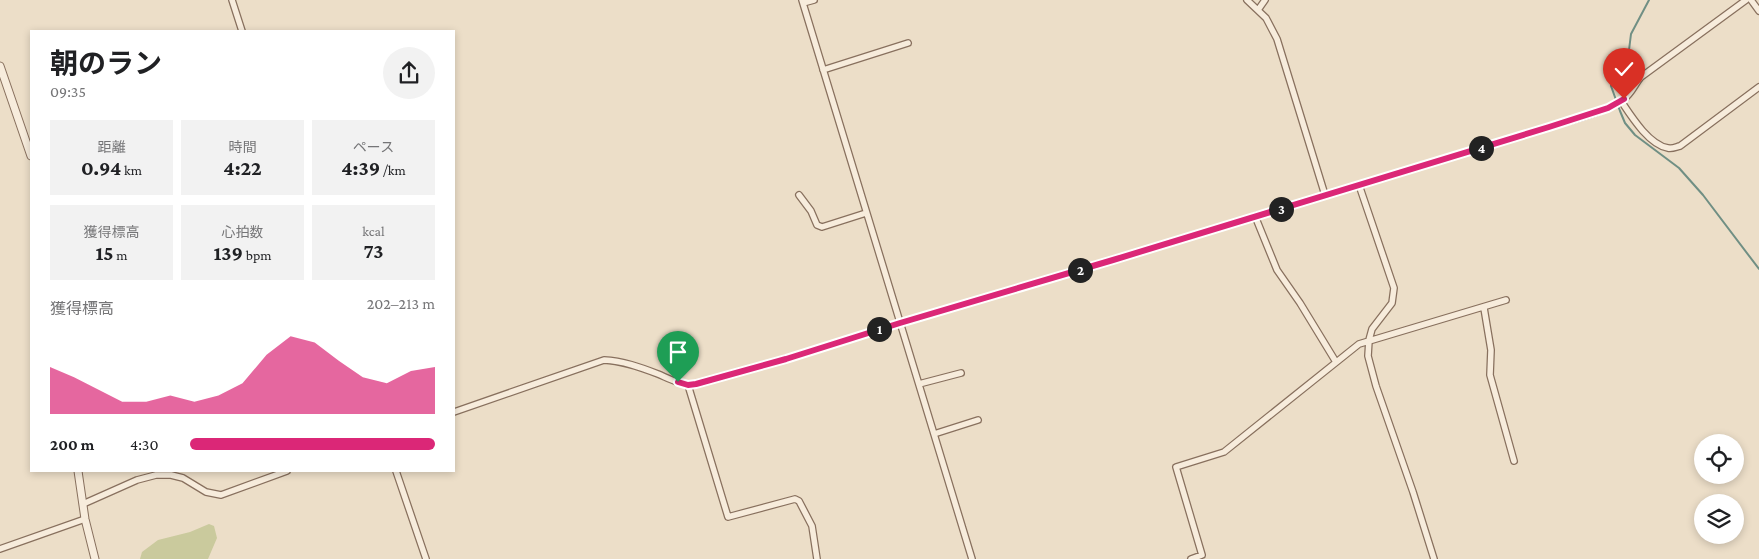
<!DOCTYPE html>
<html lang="ja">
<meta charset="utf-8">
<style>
:root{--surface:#fff;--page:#f2f2f2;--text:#202124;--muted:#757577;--accent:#db2777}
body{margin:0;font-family:"Crimson Pro","Noto Sans JP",serif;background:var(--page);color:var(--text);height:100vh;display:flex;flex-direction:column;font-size:19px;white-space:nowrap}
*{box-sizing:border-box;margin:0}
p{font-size:16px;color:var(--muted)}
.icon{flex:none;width:28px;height:28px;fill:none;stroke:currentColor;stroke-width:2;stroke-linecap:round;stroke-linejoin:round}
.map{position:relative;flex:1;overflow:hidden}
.panel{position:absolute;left:30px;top:30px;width:425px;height:442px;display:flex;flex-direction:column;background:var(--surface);border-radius:0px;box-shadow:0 2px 8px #0003}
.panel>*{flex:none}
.controls{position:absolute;left:1694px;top:434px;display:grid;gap:10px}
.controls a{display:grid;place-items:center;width:50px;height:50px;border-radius:50%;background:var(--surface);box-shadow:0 2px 8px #0003;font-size:25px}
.pin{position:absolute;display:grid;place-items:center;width:42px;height:42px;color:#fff;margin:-51px -21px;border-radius:50% 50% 50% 0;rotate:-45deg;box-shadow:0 0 5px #0007}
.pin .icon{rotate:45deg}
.km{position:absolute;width:25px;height:25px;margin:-12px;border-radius:50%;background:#222;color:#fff;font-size:14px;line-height:25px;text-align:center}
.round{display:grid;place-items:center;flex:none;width:52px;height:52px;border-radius:26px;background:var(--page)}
.summary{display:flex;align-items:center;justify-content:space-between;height:85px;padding:0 20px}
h1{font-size:28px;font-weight:700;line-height:38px}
.metrics{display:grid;grid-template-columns:repeat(3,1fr);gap:8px;height:85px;padding:5px 20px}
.metrics div{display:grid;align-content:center;border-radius:0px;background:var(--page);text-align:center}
.metrics b{font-size:21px;font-weight:700}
.metrics small{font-size:14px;font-weight:400}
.metrics p{font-size:14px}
.chart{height:140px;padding:10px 20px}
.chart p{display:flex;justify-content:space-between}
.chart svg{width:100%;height:90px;margin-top:5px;fill:var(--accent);opacity:.7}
ul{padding:0 20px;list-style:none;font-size:16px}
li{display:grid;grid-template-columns:80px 60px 1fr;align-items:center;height:38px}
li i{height:12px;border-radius:6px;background:var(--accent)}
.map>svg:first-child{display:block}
.green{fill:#caca9d}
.cemetery{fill:#c0c09b}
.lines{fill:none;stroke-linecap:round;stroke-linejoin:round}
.stream{stroke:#708f84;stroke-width:2}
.minor-casing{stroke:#88705e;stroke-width:8}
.tertiary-casing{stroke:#88705e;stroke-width:9}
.minor{stroke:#f7ecdc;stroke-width:5.5}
.tertiary{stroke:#f7ecdc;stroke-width:7}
.route-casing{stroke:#fff;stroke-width:10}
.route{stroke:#db2777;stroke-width:6}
</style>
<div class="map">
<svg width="1759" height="559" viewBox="0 0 1759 559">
<rect width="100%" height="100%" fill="#ecdec8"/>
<!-- green -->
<path class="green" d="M209 524 214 526 217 538 208 559H140L142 552 158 540 190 532Z"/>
<!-- cemetery -->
<path class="cemetery" d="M1634 54 1644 67 1628 80 1618 67Z"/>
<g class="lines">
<!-- stream -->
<path class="stream" d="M1649 0 1631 34 1629 50 1611 72V86L1620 111 1625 123 1635 135 1679 168 1703 195 1759 269"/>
<defs>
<path id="minor" d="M232 0 242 31
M802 0 972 559
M1247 0 1266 18 1277 39 1325 195
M1751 0 1759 11
M803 3 814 0
M1258 10 1265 0
M823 70 908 43
M1621 101C1631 116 1649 145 1668 148 1672 149 1676 147 1680 146L1759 87
M1359 185 1394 288 1392 303 1372 329 1369 340 1368 356 1376 386 1413 492 1434 559
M799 195 811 211 817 225 822 227 866 213
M1255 216 1277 270 1300 303 1336 362
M1484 308 1491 350 1490 375 1514 461
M919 384 961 373
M688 385 728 517 795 499 799 501 812 526 817 559
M454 412 604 360C623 361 640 367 658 374 670 379 682 386 696 384L786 359 900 323 1113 260 1549 127C1571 120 1606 112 1624 99 1632 93 1635 84 1641 77L1746 0
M934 434 978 420
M396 471 426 559
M83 504 137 480 156 475H171L183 478 206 492 221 495 287 471
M0 549 85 519
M1191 559 1202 555 1176 467 1224 452 1359 344 1506 300"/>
<path id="tertiary" d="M0 66 31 156
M78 471 85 519 95 559"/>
</defs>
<!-- minor casing -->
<use href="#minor" class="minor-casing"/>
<!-- tertiary casing -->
<use href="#tertiary" class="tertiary-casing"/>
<!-- minor -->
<use href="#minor" class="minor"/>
<!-- tertiary -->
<use href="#tertiary" class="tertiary"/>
</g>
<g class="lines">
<defs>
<path id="route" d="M678 382 688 385 696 384 786 359 900 323 1113 260 1549 127 1608 108 1624 99"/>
</defs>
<!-- route casing -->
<use href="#route" class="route-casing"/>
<!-- route -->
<use href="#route" class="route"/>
</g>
</svg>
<div class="controls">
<a><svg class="icon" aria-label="locate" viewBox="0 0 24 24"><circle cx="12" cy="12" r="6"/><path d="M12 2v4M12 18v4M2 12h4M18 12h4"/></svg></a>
<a><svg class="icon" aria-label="layers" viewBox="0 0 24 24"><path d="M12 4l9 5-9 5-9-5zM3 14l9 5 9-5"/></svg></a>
</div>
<div class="pin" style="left:678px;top:382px;background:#1e9e55"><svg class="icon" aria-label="arrive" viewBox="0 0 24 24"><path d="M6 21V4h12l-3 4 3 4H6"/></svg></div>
<div class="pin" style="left:1624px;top:99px;background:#d93025"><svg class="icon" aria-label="check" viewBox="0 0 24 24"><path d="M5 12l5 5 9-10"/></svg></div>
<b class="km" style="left:879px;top:329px">1</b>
<b class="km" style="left:1080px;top:270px">2</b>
<b class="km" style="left:1281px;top:209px">3</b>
<b class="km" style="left:1481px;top:148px">4</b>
<section class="panel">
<div class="summary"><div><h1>朝のラン</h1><p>09:35</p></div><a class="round"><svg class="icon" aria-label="share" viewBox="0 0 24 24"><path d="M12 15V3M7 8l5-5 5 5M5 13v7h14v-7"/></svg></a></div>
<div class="metrics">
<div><p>距離</p><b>0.94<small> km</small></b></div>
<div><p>時間</p><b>4:22</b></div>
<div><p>ペース</p><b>4:39<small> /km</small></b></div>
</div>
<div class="metrics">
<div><p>獲得標高</p><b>15<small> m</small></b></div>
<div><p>心拍数</p><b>139<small> bpm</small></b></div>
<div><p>kcal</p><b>73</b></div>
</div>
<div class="chart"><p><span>獲得標高</span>202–213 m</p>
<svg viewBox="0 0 160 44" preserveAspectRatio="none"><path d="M0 44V21L10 26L20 32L30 38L40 38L50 35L60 38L70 35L80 29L90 15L100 6L110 9L120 18L130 26L140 29L150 23L160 21V44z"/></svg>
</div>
<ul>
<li><b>200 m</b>4:30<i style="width:100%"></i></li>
</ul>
</section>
</div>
